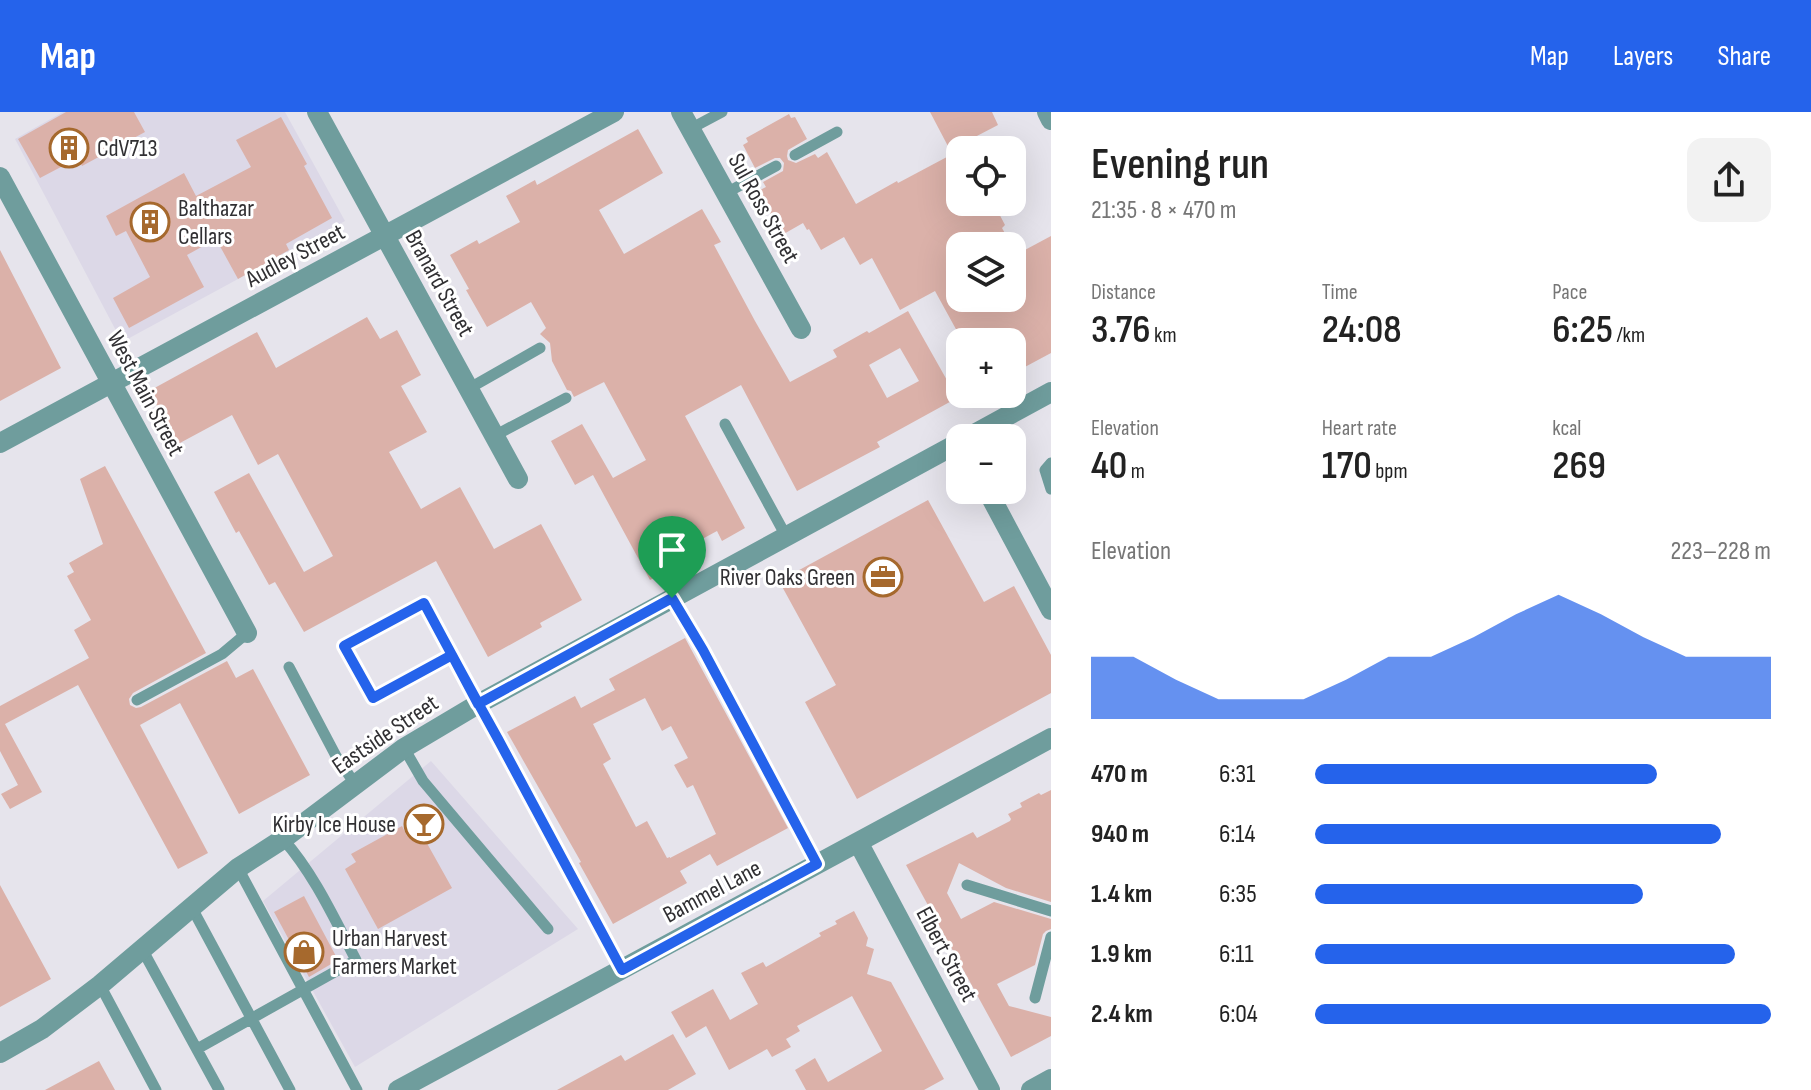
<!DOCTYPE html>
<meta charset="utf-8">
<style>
:root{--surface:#fff;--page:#f2f2f2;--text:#222;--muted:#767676;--accent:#2563eb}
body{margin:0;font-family:"Sofia Sans Condensed",sans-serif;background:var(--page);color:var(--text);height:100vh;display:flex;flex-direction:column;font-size:30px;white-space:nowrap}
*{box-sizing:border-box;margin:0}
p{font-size:26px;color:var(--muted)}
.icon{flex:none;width:44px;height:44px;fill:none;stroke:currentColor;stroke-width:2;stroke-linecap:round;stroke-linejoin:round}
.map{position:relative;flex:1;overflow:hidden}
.panel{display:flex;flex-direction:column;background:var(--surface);width:760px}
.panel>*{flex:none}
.tools{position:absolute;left:946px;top:24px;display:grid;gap:16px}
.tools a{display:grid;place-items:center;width:80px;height:80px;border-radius:16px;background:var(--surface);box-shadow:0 8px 32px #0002;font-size:40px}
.pin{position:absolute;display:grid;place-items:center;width:68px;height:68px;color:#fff;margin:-82px -34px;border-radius:50% 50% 50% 0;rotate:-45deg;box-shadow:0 0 8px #0007}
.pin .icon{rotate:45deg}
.round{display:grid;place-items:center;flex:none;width:84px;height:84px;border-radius:16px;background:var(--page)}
.summary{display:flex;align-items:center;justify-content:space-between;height:136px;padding:0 40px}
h1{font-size:44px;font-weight:600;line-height:60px}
.figures{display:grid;grid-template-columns:repeat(3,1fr);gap:12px;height:136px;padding:8px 40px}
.figures div{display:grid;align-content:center}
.figures b{font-size:40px;font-weight:600}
.figures small{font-size:22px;font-weight:400}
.figures p{font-size:22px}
.chart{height:224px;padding:16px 40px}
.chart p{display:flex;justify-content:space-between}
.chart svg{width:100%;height:144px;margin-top:8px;fill:var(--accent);opacity:.7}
ul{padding:0 40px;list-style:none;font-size:26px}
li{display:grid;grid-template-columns:128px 96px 1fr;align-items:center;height:60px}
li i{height:20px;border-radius:10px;background:var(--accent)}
header{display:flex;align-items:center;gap:48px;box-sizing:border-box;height:112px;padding:0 40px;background:var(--accent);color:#fff}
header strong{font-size:38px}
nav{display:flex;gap:44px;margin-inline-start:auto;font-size:28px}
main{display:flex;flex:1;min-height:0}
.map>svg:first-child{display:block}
.built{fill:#dcd8e7}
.building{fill:#dbb1a9;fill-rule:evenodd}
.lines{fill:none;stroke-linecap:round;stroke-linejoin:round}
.service{stroke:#6f9d9d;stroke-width:11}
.minor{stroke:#6f9d9d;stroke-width:20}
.tertiary{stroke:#6f9d9d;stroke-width:20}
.route-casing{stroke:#fff;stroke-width:16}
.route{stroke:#2563eb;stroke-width:10}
.labels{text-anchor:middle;stroke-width:6;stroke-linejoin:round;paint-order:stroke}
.poi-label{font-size:24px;fill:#313033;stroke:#fff;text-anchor:start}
.street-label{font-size:24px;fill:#313033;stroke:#fff}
</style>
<header>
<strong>Map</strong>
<nav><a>Map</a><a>Layers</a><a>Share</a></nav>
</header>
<main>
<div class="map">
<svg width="1051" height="978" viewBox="0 0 1051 978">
<rect width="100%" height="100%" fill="#e6e4ec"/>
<!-- built -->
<path class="built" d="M63 0H285L345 109 122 230 15 27Z
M431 649 578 817 355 955 263 789Z"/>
<!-- building -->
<path class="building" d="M66 0H134L145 20 82 54 78 46 40 66 18 27Z
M930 0H992L998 13 950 38Z
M789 2 791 6 795 5 807 27 788 38 787 44 788 48 796 51 815 42 818 46 827 40 856 92 897 69 898 71 960 38V90H993L1005 113 1002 116 1012 134H960V186H1012V145L1051 124V241L1012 262V230H963L935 179 900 198 872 146 860 153 844 125 821 138 809 117 807 118 803 111 782 123 758 79 766 75 763 70 783 59 784 51 780 46H775L755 56 743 33 748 30 746 26Z
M281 5 307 52 304 54 332 106 286 132 289 138 238 167 216 127 187 143 204 175 129 216 113 186 150 165 126 119 116 124 106 104 184 61 196 84 251 55 236 28Z
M638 17 663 61 599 98 624 142 702 97 721 130 714 133 755 209 790 270 837 245 833 238 867 219 869 221 908 199 957 286 877 330 880 335 797 379 741 273 685 304 745 416 722 429 717 419 669 445 675 455 650 468 593 363 575 373 551 329 582 312 613 366 646 348 604 270 574 285 571 279 567 278 552 249 550 231 540 222 546 216 531 190 487 215 466 178 469 177 450 143 477 128 479 132 520 110 506 84 535 68 537 73ZM900 236 919 269 887 286 869 253Z
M0 138 61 256 0 289Z
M367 205 380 227 397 218 421 263 401 274 427 320 389 340 421 397 460 375 494 437 541 412 582 488 540 511 542 515 488 545 436 449 304 520 275 470 269 473 239 419 236 421 214 380 249 361 304 460 333 444 278 342 258 353 232 303 178 332 149 279 257 220 276 256Z
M105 354 206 541 133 581 129 587 130 593 136 596 141 595 227 549 236 566 253 557 310 663 239 702 180 591 140 613 208 741 178 757 78 573 5 612 42 680 10 697 1 682 18 673 0 639V594L89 546 74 518 91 508 67 464 74 460 69 451 103 432 80 367Z
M928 388 984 490 1014 474 1051 543V581L857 687 805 590 836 573 779 469Z
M685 526 788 716 717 754 710 742 680 759 687 771 613 812 579 751 581 750 507 620 575 584 581 596 615 578 609 567ZM645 586 662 619 671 614 688 646 674 653 687 676 693 673 716 722 670 746V745L667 746 647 709 636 715 603 652 611 647 593 612Z
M1051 678V790L1006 776 959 751 947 781 961 807 994 790 1051 807V817L1046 819 1043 822 1035 853 997 872 1009 894 1051 905V924L1011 945 906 753 973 720 977 726 1010 709 1011 707 1008 702 1022 695 1020 691 1039 681 1041 683Z
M402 714 407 724 419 717 452 776 378 817 345 757 356 750 351 742Z
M0 773 51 867 0 895Z
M304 784 338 848 309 865 274 800Z
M854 799 868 826 866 834 874 837 867 862 891 870 944 967 924 978H806L795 958 815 946 828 970 882 939 852 884 797 914 800 919 786 927 791 935 772 945 767 937 729 958 706 914 686 926 671 900 713 877 730 908 758 892 741 861 763 850 766 855 821 824 819 821 837 812 835 809Z
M673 922 696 962 668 978H557L621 943 625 949Z
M99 949 115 978H45Z"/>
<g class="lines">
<!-- service -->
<path class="service" d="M690 17 722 0
M795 43 837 20
M726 81 776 54
M468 277 540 236
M725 312 786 424
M494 324 566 286
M1051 351 1045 358 1051 377
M672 486 703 538 817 752
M452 543 373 586 344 534 424 491C448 536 473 582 498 627L622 858
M289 555 336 644 355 672
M137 588 222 542 247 521
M404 636 423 669 548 817
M238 756 357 978
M967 773 1051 799
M192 796 290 978
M142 837 219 978
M100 873 156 978
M1035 886 1051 825
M197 937 356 848C334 806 314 762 283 727"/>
<!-- minor -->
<path class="minor" d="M317 0 518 367
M681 0 801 217
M0 65 247 521
M967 326 1051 280
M0 331 614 0
M987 378 1051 498
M858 730 990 978
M0 941 42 917 100 873 238 756 283 727 404 636 478 592 960 330
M398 978 1051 626
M1031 978 1051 967"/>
<!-- tertiary -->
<path class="tertiary" d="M1047 0 1051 8"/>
</g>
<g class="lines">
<defs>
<path id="route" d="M672 486 478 592 452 543 373 586 344 534 424 491C448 536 473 582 498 627L622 858 817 752 703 538 672 486"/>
</defs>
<!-- route casing -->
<use href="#route" class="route-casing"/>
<!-- route -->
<use href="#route" class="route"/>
</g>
<!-- icons -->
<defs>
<symbol id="building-ring" viewBox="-11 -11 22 22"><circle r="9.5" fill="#fff" stroke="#a6692d" stroke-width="1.5"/><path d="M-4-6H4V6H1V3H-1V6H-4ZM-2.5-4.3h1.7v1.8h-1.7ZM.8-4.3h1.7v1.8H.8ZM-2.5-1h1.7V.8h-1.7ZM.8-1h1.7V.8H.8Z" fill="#a6692d"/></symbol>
<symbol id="office-ring" viewBox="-11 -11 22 22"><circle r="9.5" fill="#fff" stroke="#a6692d" stroke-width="1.5"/><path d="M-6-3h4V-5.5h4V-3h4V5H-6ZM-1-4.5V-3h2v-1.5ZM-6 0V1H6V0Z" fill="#a6692d"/></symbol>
<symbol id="bar-ring" viewBox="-11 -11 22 22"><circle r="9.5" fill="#fff" stroke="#a6692d" stroke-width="1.5"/><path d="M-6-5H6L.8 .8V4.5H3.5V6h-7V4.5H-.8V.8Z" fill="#a6692d"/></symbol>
<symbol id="shop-ring" viewBox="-11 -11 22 22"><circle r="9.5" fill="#fff" stroke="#a6692d" stroke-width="1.5"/><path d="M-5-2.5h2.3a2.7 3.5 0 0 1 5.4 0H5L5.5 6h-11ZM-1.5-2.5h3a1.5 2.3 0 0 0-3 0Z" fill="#a6692d"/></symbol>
</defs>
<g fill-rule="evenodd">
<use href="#building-ring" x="47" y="14" width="44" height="44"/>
<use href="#building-ring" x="128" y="88" width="44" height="44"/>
<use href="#office-ring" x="861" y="443" width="44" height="44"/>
<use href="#bar-ring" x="402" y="690" width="44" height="44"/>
<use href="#shop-ring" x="282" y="818" width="44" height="44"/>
</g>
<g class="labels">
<!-- poi labels -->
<g class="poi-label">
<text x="97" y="44">CdV713</text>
<text x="178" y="104">Balthazar<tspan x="178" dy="28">Cellars</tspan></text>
<text x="855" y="473" text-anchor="end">River Oaks Green</text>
<text x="396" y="720" text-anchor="end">Kirby Ice House</text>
<text x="332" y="834">Urban Harvest<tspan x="332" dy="28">Farmers Market</tspan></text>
</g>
<!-- street labels -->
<g class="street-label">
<text transform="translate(764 96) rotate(61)" y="8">Sul Ross Street</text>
<text transform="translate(295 143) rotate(-28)" y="8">Audley Street</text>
<text transform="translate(440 171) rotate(61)" y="8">Branard Street</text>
<text transform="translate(146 281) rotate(62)" y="8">West Main Street</text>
<text transform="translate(385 622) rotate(-34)" y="8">Eastside Street</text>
<text transform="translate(712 779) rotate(-28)" y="8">Bammel Lane</text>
<text transform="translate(947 842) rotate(62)" y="8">Elbert Street</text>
</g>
</g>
</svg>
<div class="tools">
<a><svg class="icon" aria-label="locate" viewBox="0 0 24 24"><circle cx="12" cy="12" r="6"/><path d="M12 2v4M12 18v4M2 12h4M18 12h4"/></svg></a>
<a><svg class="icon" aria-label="layers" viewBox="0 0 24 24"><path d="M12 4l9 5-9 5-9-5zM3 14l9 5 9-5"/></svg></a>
<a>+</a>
<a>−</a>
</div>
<div class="pin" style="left:672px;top:486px;background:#1e9e55"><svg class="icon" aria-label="arrive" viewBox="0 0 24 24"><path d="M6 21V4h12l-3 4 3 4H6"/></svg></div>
</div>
<section class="panel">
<div class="summary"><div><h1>Evening run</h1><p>21:35 · 8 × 470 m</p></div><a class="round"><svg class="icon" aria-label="share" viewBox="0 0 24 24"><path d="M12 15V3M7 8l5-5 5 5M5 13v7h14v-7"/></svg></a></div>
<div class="figures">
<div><p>Distance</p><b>3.76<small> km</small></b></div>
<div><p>Time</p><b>24:08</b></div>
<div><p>Pace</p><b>6:25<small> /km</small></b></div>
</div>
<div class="figures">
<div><p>Elevation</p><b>40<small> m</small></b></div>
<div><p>Heart rate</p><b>170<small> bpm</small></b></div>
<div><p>kcal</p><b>269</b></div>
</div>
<div class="chart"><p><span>Elevation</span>223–228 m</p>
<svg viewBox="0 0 160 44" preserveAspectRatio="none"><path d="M0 44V25L10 25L20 32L30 38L40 38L50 38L60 32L70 25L80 25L90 19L100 12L110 6L120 12L130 19L140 25L150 25L160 25V44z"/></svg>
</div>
<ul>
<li><b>470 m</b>6:31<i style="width:75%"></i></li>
<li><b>940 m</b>6:14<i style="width:89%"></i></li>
<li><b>1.4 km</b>6:35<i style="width:72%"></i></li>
<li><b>1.9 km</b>6:11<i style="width:92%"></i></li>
<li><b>2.4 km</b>6:04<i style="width:100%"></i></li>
</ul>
</section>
</main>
